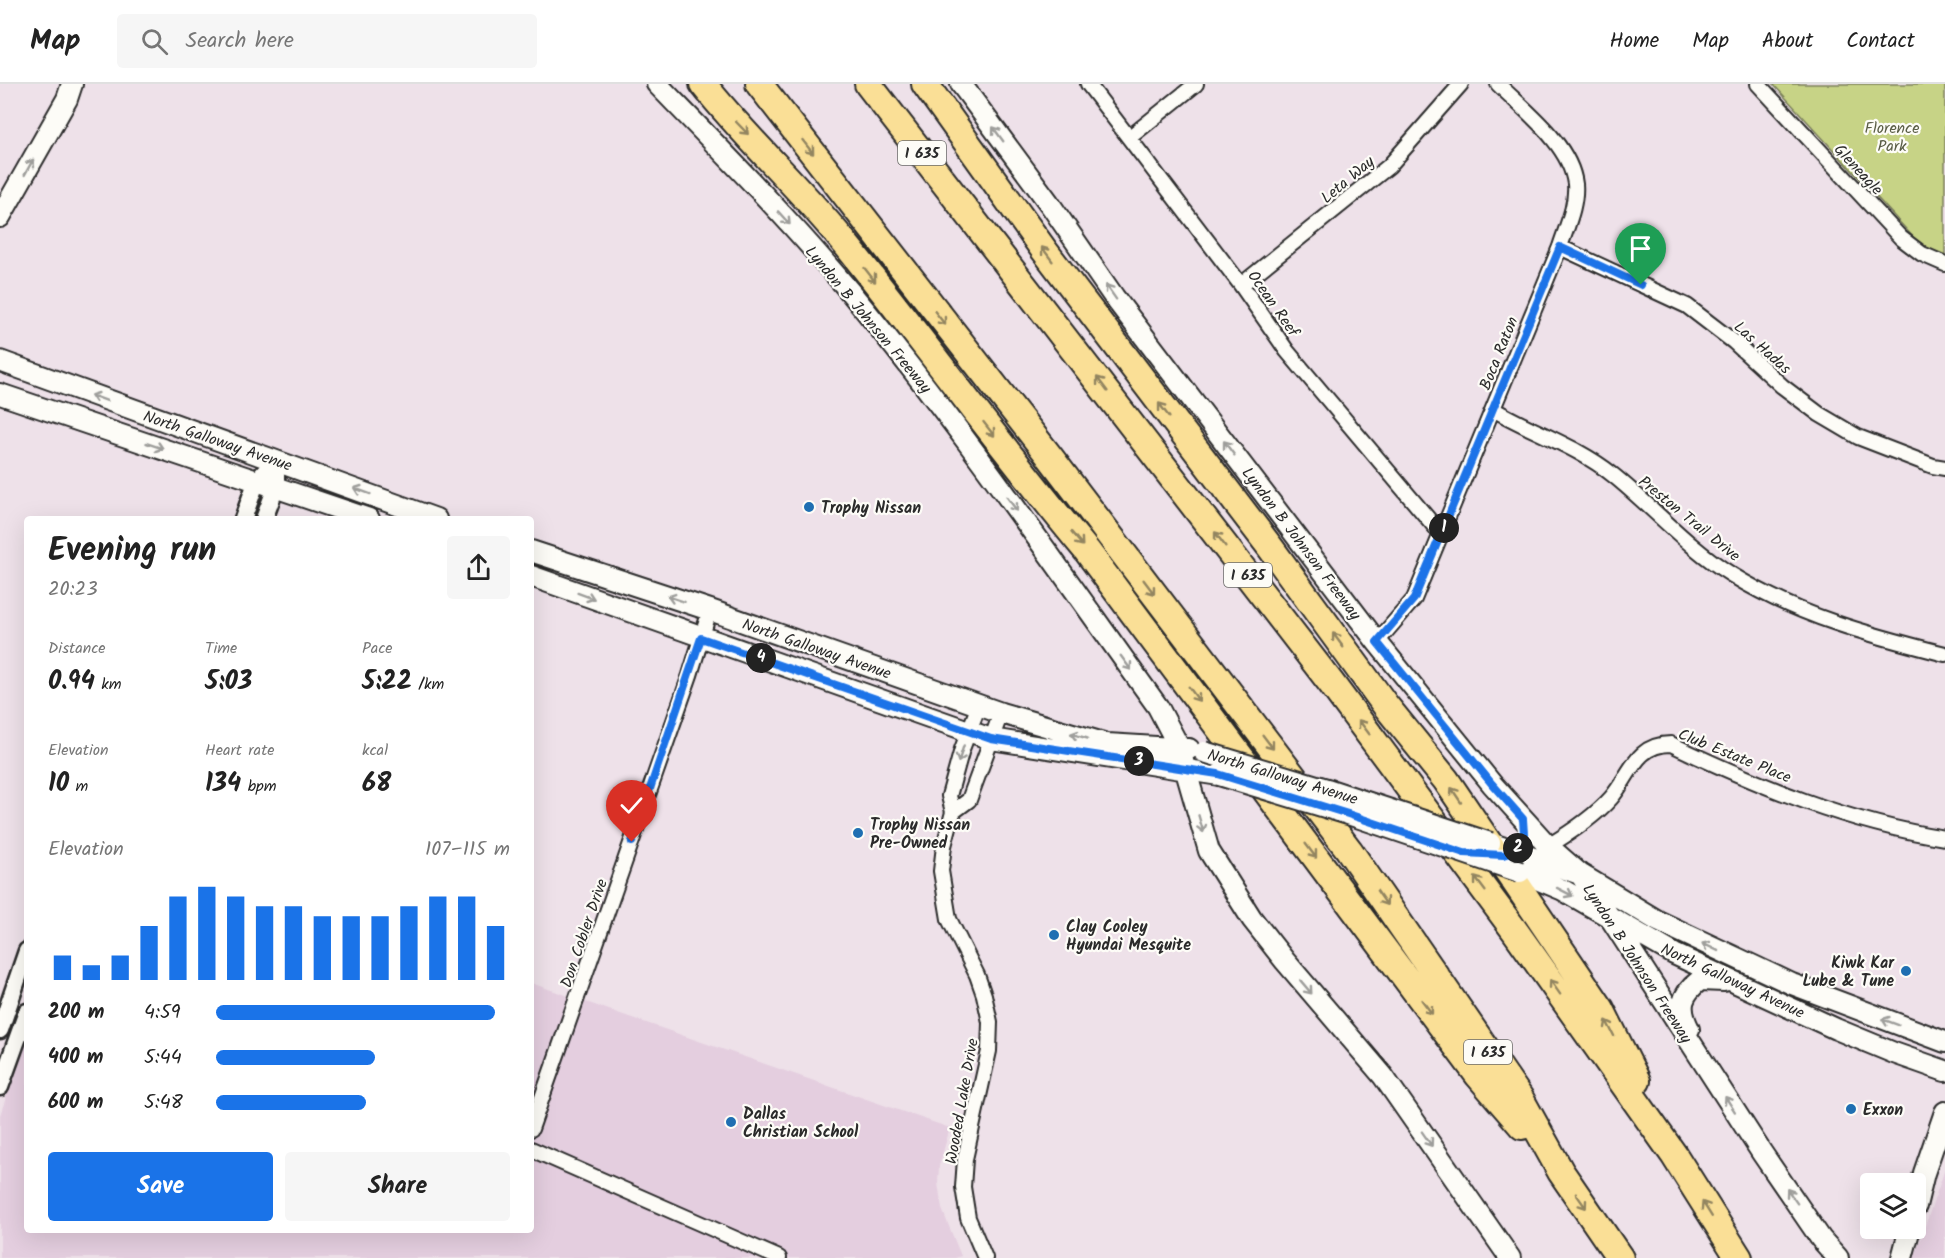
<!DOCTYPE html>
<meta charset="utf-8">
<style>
:root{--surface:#fff;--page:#f6f6f6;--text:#222;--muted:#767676;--line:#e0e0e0;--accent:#1a73e8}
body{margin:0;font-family:Kalam,sans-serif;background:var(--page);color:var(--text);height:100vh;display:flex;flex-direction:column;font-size:22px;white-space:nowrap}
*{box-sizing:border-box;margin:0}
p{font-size:20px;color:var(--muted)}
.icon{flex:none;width:33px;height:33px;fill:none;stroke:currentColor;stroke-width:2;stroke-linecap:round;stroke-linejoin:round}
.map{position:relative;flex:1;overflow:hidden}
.sheet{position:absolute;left:24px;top:432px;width:510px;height:717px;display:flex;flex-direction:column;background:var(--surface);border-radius:6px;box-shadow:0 6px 24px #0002}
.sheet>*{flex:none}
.controls{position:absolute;left:1860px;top:1089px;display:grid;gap:12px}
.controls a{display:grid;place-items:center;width:66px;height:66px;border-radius:6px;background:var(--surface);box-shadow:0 6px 24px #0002;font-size:30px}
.pin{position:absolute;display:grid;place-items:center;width:51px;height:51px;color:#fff;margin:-62px -26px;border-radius:50% 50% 50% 0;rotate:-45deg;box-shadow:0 0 6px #0007}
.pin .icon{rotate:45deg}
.km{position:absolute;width:30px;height:30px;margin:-15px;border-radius:50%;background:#222;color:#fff;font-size:16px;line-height:30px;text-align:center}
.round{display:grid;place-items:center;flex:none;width:63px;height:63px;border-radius:6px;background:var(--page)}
.headline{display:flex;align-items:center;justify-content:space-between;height:102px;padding:0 24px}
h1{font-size:33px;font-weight:700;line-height:45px}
.figures{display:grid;grid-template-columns:repeat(3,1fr);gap:9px;height:102px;padding:6px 24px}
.figures div{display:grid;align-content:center}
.figures b{font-size:26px;font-weight:700}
.figures small{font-size:16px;font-weight:400}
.figures p{font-size:16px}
.chart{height:168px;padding:12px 24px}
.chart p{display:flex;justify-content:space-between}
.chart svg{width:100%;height:108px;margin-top:6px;stroke:var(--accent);stroke-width:6}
.action{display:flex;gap:12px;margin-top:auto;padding:12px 24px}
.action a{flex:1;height:69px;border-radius:6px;background:var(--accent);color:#fff;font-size:24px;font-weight:700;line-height:69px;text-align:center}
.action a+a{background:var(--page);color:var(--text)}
ul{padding:0 24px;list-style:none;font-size:20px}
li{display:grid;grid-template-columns:96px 72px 1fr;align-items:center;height:45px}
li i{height:15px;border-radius:8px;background:var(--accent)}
header{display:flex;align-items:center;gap:36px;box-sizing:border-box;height:84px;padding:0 30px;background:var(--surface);border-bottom:2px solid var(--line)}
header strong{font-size:28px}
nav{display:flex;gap:33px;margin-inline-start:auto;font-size:21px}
.search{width:420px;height:54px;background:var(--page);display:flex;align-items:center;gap:15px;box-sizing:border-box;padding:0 21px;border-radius:6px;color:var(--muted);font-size:22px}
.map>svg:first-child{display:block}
.built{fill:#e4cedf}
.green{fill:#c7d386;stroke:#797f58;stroke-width:1.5}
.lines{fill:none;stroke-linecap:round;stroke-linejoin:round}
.minor-casing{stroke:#2b2b2b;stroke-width:18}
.tertiary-casing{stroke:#2b2b2b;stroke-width:21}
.secondary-casing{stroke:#2b2b2b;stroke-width:24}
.motorway-casing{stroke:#2b2b2b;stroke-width:30}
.minor{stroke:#fdfcf7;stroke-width:14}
.tertiary{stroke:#fdfcf7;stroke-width:16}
.secondary{stroke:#fdfcf7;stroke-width:20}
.motorway{stroke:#fadf96;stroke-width:26}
.secondary-bridge-casing{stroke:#2b2b2b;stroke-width:24;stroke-linecap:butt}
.secondary-bridge{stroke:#fdfcf7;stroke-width:20}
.oneway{stroke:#928560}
.oneway2{stroke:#9e9e9b}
.route-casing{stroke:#fff;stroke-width:12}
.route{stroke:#1a73e8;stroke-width:8}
.poi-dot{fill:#1f6fb2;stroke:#fdfcf7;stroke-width:2}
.labels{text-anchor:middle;stroke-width:4.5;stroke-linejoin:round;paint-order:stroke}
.shield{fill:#fdfcf7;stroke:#6a6a68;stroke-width:1.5}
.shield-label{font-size:15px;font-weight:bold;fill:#2b2b2b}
.park-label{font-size:16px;fill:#5a5d46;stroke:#fdfcf7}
.street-label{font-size:16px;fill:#2b2b2b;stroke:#fdfcf7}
.poi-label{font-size:16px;font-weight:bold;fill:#2b2b2b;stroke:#fdfcf7;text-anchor:start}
</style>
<header>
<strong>Map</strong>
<div class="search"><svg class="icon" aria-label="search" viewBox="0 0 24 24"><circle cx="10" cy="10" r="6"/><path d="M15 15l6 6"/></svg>Search here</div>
<nav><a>Home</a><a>Map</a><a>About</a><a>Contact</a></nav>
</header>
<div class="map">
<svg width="1945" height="1174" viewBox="0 0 1945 1174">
<rect width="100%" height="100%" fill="#eee1e9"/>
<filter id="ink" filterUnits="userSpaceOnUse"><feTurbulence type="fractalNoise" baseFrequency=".0167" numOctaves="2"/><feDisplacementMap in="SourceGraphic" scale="12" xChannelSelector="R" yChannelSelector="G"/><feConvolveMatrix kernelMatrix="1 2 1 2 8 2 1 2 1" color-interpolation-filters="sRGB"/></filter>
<g filter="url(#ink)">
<!-- built -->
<path class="built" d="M531 899 950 1044 939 1082 938 1099 942 1125 961 1172 955 1174H0V1031L27 953V1146H531Z
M1945 1085V1174H1914L1924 1145Z"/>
<!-- green -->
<path class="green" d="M1773 0H1945V171L1932 167 1915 155Z"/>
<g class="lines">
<defs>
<path id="minor" d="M1088 0 1241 201 1287 267 1441 450
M1758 0 1901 154 1922 170 1945 180
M1130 53 1196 0
M1560 163 1687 222 1734 258 1782 302 1819 330 1858 353 1933 382 1945 384
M1241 201 1389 82 1461 0
M1493 325C1532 348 1577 362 1613 391 1653 423 1687 463 1732 491 1798 532 1870 551 1945 570
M1377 558 1414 515 1560 163C1566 144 1577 121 1575 100 1570 60 1525 27 1498 0
M979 621 962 665 949 712 953 728 944 762 941 787 949 835 977 891 984 911 990 938 989 967 965 1075 963 1103 968 1134 985 1174
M953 728 969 716 1001 629
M1548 762C1570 749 1594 733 1611 714 1631 691 1635 660 1671 660 1759 702 1849 739 1945 754
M531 1045 690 591 710 526
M531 1065 779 1174"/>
<path id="tertiary" d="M243 435 257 396 276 376
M264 435 276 403V391
M0 946 27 867
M0 1003 27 928"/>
<path id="secondary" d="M657 0C723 68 790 136 851 209 960 341 1058 484 1158 623L1179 663 1209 767 1252 835 1285 877 1383 992 1510 1174
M961 0 1049 119 1114 213 1377 558 1492 700 1548 762 1580 790 1609 832 1762 1069 1821 1155 1838 1174
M0 133 67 15 72 0
M0 277 436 435
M0 310 369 435
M531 467 710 526 1001 629 1107 660 1189 665
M531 492 991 655 1219 691
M1490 759 1580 790 1658 837 1792 900 1945 958
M1520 788 1563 806 1674 870 1836 945 1894 969 1945 987
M1689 945C1678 923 1681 911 1700 896L1724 897
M1916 1122 1924 1089 1945 1028
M1902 1174 1910 1144"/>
<path id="motorway" d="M703 0C748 57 803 106 848 163 929 264 1004 368 1087 467L1478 991 1522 1042
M759 0 1050 373 1349 766 1520 1014 1561 1088 1620 1174
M868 0 1331 599 1515 847 1674 1071 1739 1174
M925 0 1044 166 1270 463 1386 622 1446 696 1601 925 1637 997"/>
</defs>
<!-- minor casing -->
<use href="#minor" class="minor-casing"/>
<!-- tertiary casing -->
<use href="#tertiary" class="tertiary-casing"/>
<!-- secondary casing -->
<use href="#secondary" class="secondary-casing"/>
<!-- motorway casing -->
<use href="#motorway" class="motorway-casing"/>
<!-- minor -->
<use href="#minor" class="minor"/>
<!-- tertiary -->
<use href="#tertiary" class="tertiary"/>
<!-- secondary -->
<use href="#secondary" class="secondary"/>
<!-- motorway -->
<use href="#motorway" class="motorway"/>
<defs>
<path id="secondary-bridge" d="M1204 668 1327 705 1490 759
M1219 691 1348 730 1520 788"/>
</defs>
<!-- secondary-bridge casing -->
<use href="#secondary-bridge" class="secondary-bridge-casing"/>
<!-- secondary-bridge -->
<use href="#secondary-bridge" class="secondary-bridge"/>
</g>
<!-- one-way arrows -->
<defs><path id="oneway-shaft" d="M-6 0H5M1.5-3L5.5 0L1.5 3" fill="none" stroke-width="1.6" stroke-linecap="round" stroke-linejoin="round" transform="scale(1.5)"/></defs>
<g class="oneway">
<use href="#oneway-shaft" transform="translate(742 44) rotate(46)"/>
<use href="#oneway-shaft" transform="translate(808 63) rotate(52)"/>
<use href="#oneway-shaft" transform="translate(1047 170) rotate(-127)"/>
<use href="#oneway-shaft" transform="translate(870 191) rotate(52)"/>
<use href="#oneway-shaft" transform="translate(940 234) rotate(52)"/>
<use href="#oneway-shaft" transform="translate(1102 300) rotate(-127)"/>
<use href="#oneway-shaft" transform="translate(1164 326) rotate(-127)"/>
<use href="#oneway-shaft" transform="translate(989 345) rotate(52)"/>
<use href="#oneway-shaft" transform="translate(1077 455) rotate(50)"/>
<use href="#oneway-shaft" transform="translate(1220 455) rotate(-127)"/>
<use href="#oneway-shaft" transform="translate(1149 503) rotate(53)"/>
<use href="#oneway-shaft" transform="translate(1338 556) rotate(-126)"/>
<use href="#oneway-shaft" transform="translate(1194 610) rotate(54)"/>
<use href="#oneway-shaft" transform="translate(1364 643) rotate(-127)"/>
<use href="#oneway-shaft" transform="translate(1268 658) rotate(53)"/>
<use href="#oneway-shaft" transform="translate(1456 711) rotate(-124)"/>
<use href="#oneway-shaft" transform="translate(1311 767) rotate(53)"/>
<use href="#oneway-shaft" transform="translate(1480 800) rotate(-127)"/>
<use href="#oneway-shaft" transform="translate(1382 814) rotate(55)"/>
<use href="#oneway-shaft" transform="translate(1555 903) rotate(-125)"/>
<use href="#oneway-shaft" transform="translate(1427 923) rotate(53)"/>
<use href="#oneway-shaft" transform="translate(1610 944) rotate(-117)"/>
<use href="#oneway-shaft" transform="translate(1581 1117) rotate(55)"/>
<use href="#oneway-shaft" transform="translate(1707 1125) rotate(-122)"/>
</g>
<g class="oneway2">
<use href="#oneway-shaft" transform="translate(998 50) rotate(-126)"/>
<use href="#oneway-shaft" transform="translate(29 83) rotate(-61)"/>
<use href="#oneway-shaft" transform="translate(784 134) rotate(48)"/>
<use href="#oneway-shaft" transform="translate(1111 208) rotate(-125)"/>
<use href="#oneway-shaft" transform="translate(99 314) rotate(-160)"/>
<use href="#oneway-shaft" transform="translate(155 362) rotate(19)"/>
<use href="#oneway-shaft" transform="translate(1229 364) rotate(-127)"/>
<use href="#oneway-shaft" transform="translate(362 407) rotate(-160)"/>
<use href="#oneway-shaft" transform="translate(1012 420) rotate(54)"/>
<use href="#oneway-shaft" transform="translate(586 512) rotate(20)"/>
<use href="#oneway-shaft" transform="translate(676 515) rotate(-162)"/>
<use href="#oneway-shaft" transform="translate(1126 579) rotate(54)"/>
<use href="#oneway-shaft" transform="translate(1079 652) rotate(-164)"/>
<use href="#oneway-shaft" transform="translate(961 670) rotate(108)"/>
<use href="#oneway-shaft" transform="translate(1201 740) rotate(74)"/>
<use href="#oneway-shaft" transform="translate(1565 808) rotate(27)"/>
<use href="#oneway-shaft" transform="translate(1710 863) rotate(-154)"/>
<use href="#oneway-shaft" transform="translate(1306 903) rotate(50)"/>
<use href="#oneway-shaft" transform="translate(1890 938) rotate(-160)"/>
<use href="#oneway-shaft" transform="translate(1730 1020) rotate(-123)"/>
<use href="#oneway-shaft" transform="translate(1427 1055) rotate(55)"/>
<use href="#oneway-shaft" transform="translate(1792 1112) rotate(-125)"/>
</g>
</g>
<g class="lines" filter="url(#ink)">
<defs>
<path id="route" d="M632 758 701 554 991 655 1218 690 1348 730 1464 769 1503 771 1515 768 1520 762 1524 750 1523 735 1492 700 1377 558 1414 515 1560 163 1641 201"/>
</defs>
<!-- route casing -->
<use href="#route" class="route-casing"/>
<!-- route -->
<use href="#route" class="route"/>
</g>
<!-- markers -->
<g class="poi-dot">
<circle cx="809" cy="423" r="6"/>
<circle cx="858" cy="749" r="6"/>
<circle cx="1054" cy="851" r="6"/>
<circle cx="1906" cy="887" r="6"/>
<circle cx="1851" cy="1025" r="6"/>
<circle cx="731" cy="1038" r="6"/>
</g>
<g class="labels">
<!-- shield labels -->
<g class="shield">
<rect x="898" y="57" width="48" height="24" rx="4.5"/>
<rect x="1224" y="479" width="48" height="24" rx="4.5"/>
<rect x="1464" y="956" width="48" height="24" rx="4.5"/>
</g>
<g class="shield-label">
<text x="922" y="74">I 635</text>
<text x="1248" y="496">I 635</text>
<text x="1488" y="973">I 635</text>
</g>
<!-- park labels -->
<g class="park-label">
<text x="1892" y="49">Florence<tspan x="1892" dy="18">Park</tspan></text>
</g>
<!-- street labels -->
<g class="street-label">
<text transform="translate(1859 85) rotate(47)" y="6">Gleneagle</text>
<text transform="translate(1347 95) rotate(-40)" y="6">Leta Way</text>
<text transform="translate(1274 219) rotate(55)" y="6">Ocean Reef</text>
<text transform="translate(869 235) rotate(50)" y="6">Lyndon B Johnson Freeway</text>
<text transform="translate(1763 263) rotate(42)" y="6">Las Hadas</text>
<text transform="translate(1498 269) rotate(-68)" y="6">Boca Raton</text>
<text transform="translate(218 356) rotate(19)" y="6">North Galloway Avenue</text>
<text transform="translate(1690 434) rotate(39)" y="6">Preston Trail Drive</text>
<text transform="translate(1302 459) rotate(53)" y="6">Lyndon B Johnson Freeway</text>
<text transform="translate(817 564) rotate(19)" y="6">North Galloway Avenue</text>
<text transform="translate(1735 671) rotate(22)" y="6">Club Estate Place</text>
<text transform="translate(1283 692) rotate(17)" y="6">North Galloway Avenue</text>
<text transform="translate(583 849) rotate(-71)" y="6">Don Cobler Drive</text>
<text transform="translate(1638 879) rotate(57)" y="6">Lyndon B Johnson Freeway</text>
<text transform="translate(1733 896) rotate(25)" y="6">North Galloway Avenue</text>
<text transform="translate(961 1017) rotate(-80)" y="6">Wooded Lake Drive</text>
</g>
<!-- poi labels -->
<g class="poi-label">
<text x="821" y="429">Trophy Nissan</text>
<text x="870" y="746">Trophy Nissan<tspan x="870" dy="18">Pre-Owned</tspan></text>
<text x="1066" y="848">Clay Cooley<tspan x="1066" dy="18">Hyundai Mesquite</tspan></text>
<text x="1894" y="884" text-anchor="end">Kiwk Kar<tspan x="1894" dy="18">Lube &amp; Tune</tspan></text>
<text x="1863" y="1031">Exxon</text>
<text x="743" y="1035">Dallas<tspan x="743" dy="18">Christian School</tspan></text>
</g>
</g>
</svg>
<div class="controls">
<a><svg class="icon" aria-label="layers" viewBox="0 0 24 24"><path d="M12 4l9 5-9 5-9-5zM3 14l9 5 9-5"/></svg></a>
</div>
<div class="pin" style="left:1641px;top:201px;background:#1e9e55"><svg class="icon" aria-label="arrive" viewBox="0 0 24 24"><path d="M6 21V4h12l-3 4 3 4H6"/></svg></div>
<div class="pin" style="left:632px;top:758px;background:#d93025"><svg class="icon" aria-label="check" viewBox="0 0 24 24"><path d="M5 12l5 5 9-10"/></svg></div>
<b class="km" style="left:1444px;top:444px">1</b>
<b class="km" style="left:1518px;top:764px">2</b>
<b class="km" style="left:1139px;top:677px">3</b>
<b class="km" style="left:761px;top:574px">4</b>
<section class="sheet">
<div class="headline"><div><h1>Evening run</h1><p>20:23</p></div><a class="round"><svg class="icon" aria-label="share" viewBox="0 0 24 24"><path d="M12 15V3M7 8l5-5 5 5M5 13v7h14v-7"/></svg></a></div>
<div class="figures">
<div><p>Distance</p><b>0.94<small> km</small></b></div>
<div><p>Time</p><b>5:03</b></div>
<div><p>Pace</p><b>5:22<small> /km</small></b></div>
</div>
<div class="figures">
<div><p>Elevation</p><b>10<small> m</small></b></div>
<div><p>Heart rate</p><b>134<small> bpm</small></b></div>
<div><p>kcal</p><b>68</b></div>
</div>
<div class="chart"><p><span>Elevation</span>107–115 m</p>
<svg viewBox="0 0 160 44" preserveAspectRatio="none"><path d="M5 44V34M15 44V38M25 44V34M35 44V22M45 44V10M55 44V6M65 44V10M75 44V14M85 44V14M95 44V18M105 44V18M115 44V18M125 44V14M135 44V10M145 44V10M155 44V22"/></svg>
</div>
<ul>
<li><b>200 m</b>4:59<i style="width:95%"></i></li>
<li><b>400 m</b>5:44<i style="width:54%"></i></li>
<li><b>600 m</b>5:48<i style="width:51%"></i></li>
</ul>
<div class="action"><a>Save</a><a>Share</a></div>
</section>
</div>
